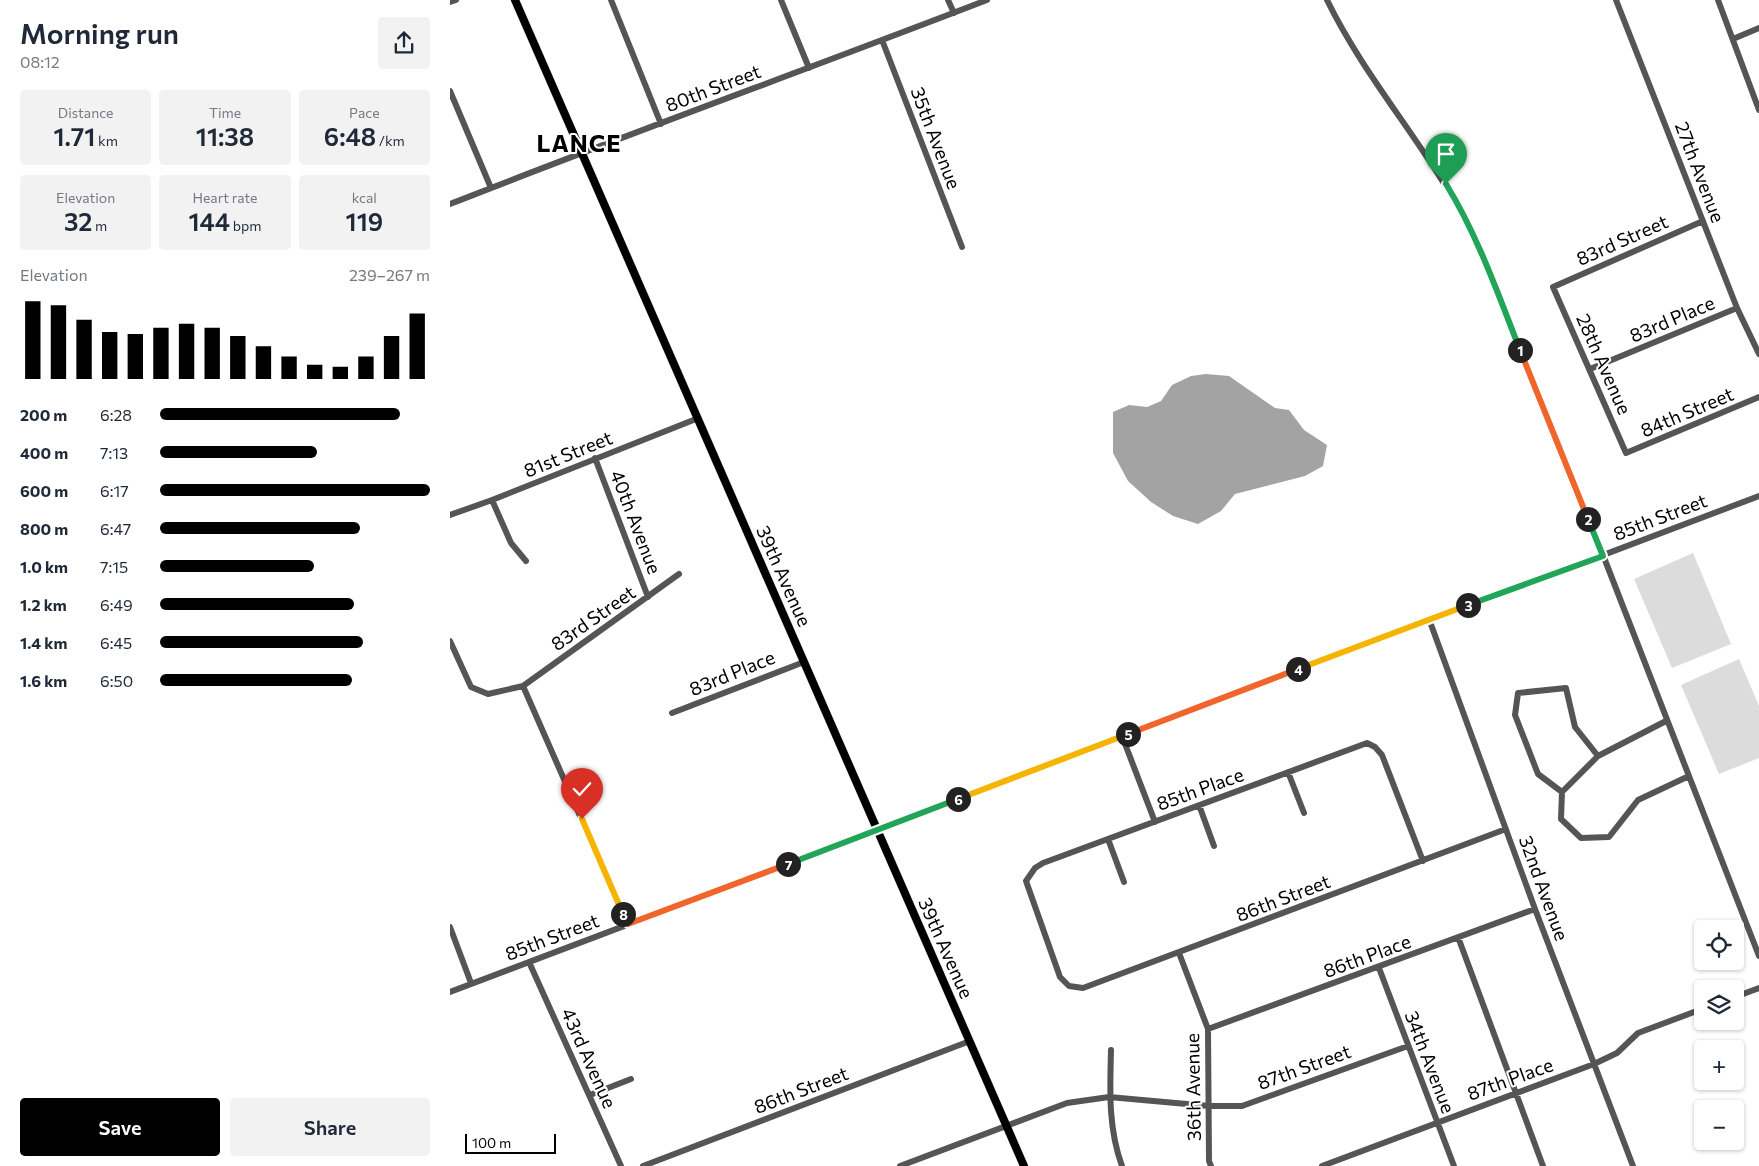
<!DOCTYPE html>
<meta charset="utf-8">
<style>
:root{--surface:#fff;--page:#f2f2f3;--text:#1f2937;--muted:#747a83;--accent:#000}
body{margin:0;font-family:Commissioner,sans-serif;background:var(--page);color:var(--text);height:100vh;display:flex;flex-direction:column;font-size:19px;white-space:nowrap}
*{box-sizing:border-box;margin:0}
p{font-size:16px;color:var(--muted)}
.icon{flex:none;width:28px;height:28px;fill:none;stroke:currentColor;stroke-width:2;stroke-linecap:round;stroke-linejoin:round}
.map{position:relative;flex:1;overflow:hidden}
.details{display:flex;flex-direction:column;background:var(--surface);width:450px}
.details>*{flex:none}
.controls{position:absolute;left:1244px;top:920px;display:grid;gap:10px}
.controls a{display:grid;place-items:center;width:50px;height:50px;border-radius:5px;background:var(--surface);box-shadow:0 1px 4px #0004;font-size:25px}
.scale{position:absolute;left:15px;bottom:12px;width:91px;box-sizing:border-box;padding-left:5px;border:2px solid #000;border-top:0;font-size:14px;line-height:18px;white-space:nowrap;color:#000;-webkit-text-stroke:4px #fff;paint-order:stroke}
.pin{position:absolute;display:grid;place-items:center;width:42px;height:42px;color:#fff;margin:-51px -21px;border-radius:50% 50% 50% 0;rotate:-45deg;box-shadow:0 0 5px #0007}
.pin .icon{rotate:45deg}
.km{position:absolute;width:25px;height:25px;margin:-12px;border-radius:50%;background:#222;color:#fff;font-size:14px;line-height:25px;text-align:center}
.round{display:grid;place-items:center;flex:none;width:52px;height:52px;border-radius:5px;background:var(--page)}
.head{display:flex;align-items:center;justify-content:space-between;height:85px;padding:0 20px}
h1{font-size:28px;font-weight:600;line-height:38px}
.metrics{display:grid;grid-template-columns:repeat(3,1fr);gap:8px;height:85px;padding:5px 20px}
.metrics div{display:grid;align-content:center;border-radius:5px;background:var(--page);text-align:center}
.metrics b{font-size:25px;font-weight:600}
.metrics small{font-size:14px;font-weight:400}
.metrics p{font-size:14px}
.chart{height:140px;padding:10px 20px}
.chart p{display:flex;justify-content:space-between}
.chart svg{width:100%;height:90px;margin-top:5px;stroke:var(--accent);stroke-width:6}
.primary-button{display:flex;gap:10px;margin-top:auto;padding:10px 20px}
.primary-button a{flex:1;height:58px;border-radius:5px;background:var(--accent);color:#fff;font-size:20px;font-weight:600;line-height:58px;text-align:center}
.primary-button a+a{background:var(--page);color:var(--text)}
ul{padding:0 20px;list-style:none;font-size:16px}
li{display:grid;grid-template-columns:80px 60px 1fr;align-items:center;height:38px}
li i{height:12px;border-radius:6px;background:var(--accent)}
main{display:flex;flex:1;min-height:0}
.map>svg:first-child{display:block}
.green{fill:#dcdcdc}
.water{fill:#a3a3a3}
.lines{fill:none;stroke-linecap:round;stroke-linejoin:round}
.major-casing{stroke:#dbdbdb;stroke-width:9}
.minor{stroke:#555;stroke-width:6}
.major{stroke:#000;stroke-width:8}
.split-1-casing{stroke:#fff;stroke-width:10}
.split-2-casing{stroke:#fff;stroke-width:10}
.split-3-casing{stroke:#fff;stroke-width:10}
.split-4-casing{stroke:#fff;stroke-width:10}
.split-5-casing{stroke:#fff;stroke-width:10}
.split-6-casing{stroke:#fff;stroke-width:10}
.split-7-casing{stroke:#fff;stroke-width:10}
.split-8-casing{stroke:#fff;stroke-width:10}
.split-9-casing{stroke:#fff;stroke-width:10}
.split-1{stroke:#22a559;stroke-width:6}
.split-2{stroke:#f0652b;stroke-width:6}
.split-3{stroke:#22a559;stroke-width:6}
.split-4{stroke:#f5b400;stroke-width:6}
.split-5{stroke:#f0652b;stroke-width:6}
.split-6{stroke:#f5b400;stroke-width:6}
.split-7{stroke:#22a559;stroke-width:6}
.split-8{stroke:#f0652b;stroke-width:6}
.split-9{stroke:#f5b400;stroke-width:6}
.labels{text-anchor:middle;stroke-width:4;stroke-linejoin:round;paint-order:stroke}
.street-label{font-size:19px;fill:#000;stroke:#fff}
.district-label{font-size:24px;font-weight:bold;letter-spacing:1px;fill:#000;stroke:#fff}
</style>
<main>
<section class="details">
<div class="head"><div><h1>Morning run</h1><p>08:12</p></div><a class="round"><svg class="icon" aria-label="share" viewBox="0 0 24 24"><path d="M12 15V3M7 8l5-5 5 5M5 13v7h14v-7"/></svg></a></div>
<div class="metrics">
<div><p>Distance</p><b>1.71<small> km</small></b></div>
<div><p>Time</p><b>11:38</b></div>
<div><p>Pace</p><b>6:48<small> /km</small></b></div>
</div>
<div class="metrics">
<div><p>Elevation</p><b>32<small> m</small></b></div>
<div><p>Heart rate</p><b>144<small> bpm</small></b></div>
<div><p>kcal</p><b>119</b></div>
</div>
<div class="chart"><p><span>Elevation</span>239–267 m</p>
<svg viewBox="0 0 160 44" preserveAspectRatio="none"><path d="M5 44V6M15 44V8M25 44V15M35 44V21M45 44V22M55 44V19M65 44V17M75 44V19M85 44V23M95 44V28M105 44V33M115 44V37M125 44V38M135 44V33M145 44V23M155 44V12"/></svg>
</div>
<ul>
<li><b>200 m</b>6:28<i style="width:89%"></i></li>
<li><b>400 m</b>7:13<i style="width:58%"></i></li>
<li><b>600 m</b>6:17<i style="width:100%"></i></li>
<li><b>800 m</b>6:47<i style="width:74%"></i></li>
<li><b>1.0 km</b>7:15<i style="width:57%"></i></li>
<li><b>1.2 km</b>6:49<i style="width:72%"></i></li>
<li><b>1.4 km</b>6:45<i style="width:75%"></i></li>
<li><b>1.6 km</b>6:50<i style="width:71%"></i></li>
</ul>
<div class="primary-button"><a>Save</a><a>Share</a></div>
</section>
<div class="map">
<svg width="1309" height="1166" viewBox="0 0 1309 1166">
<rect width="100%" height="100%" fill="#fff"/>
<!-- green -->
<path class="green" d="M1243 553 1281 644 1222 668 1184 579Z
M1289 659 1309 706V758L1269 774 1231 685Z"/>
<!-- water -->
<path class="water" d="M756 374 779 376 825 408 839 410 854 430 877 445 873 466 855 476 785 494 771 511 748 524 723 516 701 502 678 481 663 453V412L679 405 697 407 711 401 722 385 741 376Z"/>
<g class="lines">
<defs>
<path id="major" d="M65 0 574 1166"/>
</defs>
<!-- major casing -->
<use href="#major" class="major-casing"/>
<!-- minor -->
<path class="minor" d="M161 0 211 124
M331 0 359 68
M498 0 504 13
M877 0C919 86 987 157 1027 244L1153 555 1309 956
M1166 0 1287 308 1309 354
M1268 0 1309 110
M0 2 6 0
M1283 39 1309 28
M432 40 512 247
M0 91 41 188
M0 204C178 134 358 69 537 0
M1253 221 1103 287 1176 453 1309 397
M1140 369 1287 308
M145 458 198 597
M42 500 61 543 76 561
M0 515 42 500 246 419
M979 619 1085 909 1183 1166
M0 641 21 687 38 694 73 686 229 574
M73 686 178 925
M222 713 354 662
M672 736 705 822
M1148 756 1125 727 1116 688 1068 693 1065 715 1088 774 1112 792 1111 819 1131 838 1159 837 1188 800 1239 776
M838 772 854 813
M1112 792 1148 756 1216 721
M749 805 764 846
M658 839 674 882
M973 861 932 755 925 747 917 743 593 863 585 868 576 881 610 977 619 986 633 988C774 936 915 883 1056 829
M0 927 21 983
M1008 937 1093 1166
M729 953 758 1029 759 1161 761 1166
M79 962 171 1166
M929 968 1004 1166
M0 992 1309 496
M1285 997 1309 988
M758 1029 1085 909
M661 1050C660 1090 658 1128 672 1166
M140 1095 181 1079
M193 1166 520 1041
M450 1166 617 1103 659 1097 759 1106H792L958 1046
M872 1166 1144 1064 1167 1053 1188 1033 1252 1009"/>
<!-- major -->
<use href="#major" class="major"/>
</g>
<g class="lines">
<defs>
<path id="split-1" d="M996 184C1028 236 1048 294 1070 350"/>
<path id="split-2" d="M1070 350 1138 519"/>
<path id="split-3" d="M1018 605 1153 556 1138 519"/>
<path id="split-4" d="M848 669 1018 605"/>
<path id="split-5" d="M678 734 848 669"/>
<path id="split-6" d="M508 799 678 734"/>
<path id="split-7" d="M338 864 508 799"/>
<path id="split-8" d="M173 914 178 924 338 864"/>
<path id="split-9" d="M132 819 173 914"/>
</defs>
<!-- split-1 casing -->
<use href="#split-1" class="split-1-casing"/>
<!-- split-2 casing -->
<use href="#split-2" class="split-2-casing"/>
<!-- split-3 casing -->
<use href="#split-3" class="split-3-casing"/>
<!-- split-4 casing -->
<use href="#split-4" class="split-4-casing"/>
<!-- split-5 casing -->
<use href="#split-5" class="split-5-casing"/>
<!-- split-6 casing -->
<use href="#split-6" class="split-6-casing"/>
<!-- split-7 casing -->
<use href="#split-7" class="split-7-casing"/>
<!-- split-8 casing -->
<use href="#split-8" class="split-8-casing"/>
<!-- split-9 casing -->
<use href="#split-9" class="split-9-casing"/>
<!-- split-1 -->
<use href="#split-1" class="split-1"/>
<!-- split-2 -->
<use href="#split-2" class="split-2"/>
<!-- split-3 -->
<use href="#split-3" class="split-3"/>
<!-- split-4 -->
<use href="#split-4" class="split-4"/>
<!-- split-5 -->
<use href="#split-5" class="split-5"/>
<!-- split-6 -->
<use href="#split-6" class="split-6"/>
<!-- split-7 -->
<use href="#split-7" class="split-7"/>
<!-- split-8 -->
<use href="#split-8" class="split-8"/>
<!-- split-9 -->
<use href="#split-9" class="split-9"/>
</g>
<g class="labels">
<!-- street labels -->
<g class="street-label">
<text transform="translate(263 88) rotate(-21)" y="7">80th Street</text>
<text transform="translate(486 138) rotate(69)" y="7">35th Avenue</text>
<text transform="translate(1250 172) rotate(69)" y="7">27th Avenue</text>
<text transform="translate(1172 240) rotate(-24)" y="7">83rd Street</text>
<text transform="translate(1222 319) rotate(-23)" y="7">83rd Place</text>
<text transform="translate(1154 364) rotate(66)" y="7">28th Avenue</text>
<text transform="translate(1237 412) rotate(-23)" y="7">84th Street</text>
<text transform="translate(118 454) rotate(-22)" y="7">81st Street</text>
<text transform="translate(1210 517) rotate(-21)" y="7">85th Street</text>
<text transform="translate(186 522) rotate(69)" y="7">40th Avenue</text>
<text transform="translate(334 576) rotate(66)" y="7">39th Avenue</text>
<text transform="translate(143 618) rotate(-35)" y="7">83rd Street</text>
<text transform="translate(282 673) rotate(-22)" y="7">83rd Place</text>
<text transform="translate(750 789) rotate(-20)" y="7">85th Place</text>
<text transform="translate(1094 888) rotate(70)" y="7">32nd Avenue</text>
<text transform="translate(833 898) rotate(-21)" y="7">86th Street</text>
<text transform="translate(102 937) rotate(-21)" y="7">85th Street</text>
<text transform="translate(496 948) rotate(66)" y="7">39th Avenue</text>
<text transform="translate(917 956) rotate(-20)" y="7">86th Place</text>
<text transform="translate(139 1058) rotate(66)" y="7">43rd Avenue</text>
<text transform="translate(980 1062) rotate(69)" y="7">34th Avenue</text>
<text transform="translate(854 1067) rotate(-20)" y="7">87th Street</text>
<text transform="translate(1060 1079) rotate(-20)" y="7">87th Place</text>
<text transform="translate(743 1087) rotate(-91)" y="7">36th Avenue</text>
<text transform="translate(351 1090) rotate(-21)" y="7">86th Street</text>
</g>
<!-- district labels -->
<g class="district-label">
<text x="129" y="152">LANCE</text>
</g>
</g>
</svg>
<div class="controls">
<a><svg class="icon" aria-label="locate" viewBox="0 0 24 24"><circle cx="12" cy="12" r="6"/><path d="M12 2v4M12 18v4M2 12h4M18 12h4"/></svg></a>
<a><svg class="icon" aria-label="layers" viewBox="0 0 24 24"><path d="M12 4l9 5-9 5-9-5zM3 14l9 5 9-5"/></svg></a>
<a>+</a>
<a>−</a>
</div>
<div class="scale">100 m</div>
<div class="pin" style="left:996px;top:184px;background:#1e9e55"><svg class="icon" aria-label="arrive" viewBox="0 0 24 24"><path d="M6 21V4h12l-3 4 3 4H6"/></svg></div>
<div class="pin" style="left:132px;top:819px;background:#d93025"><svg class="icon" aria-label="check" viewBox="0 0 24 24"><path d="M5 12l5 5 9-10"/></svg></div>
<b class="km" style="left:1070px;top:350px">1</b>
<b class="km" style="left:1138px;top:519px">2</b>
<b class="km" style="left:1018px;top:605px">3</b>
<b class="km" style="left:848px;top:669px">4</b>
<b class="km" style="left:678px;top:734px">5</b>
<b class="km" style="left:508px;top:799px">6</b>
<b class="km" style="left:338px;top:864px">7</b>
<b class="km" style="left:173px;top:914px">8</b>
</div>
</main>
